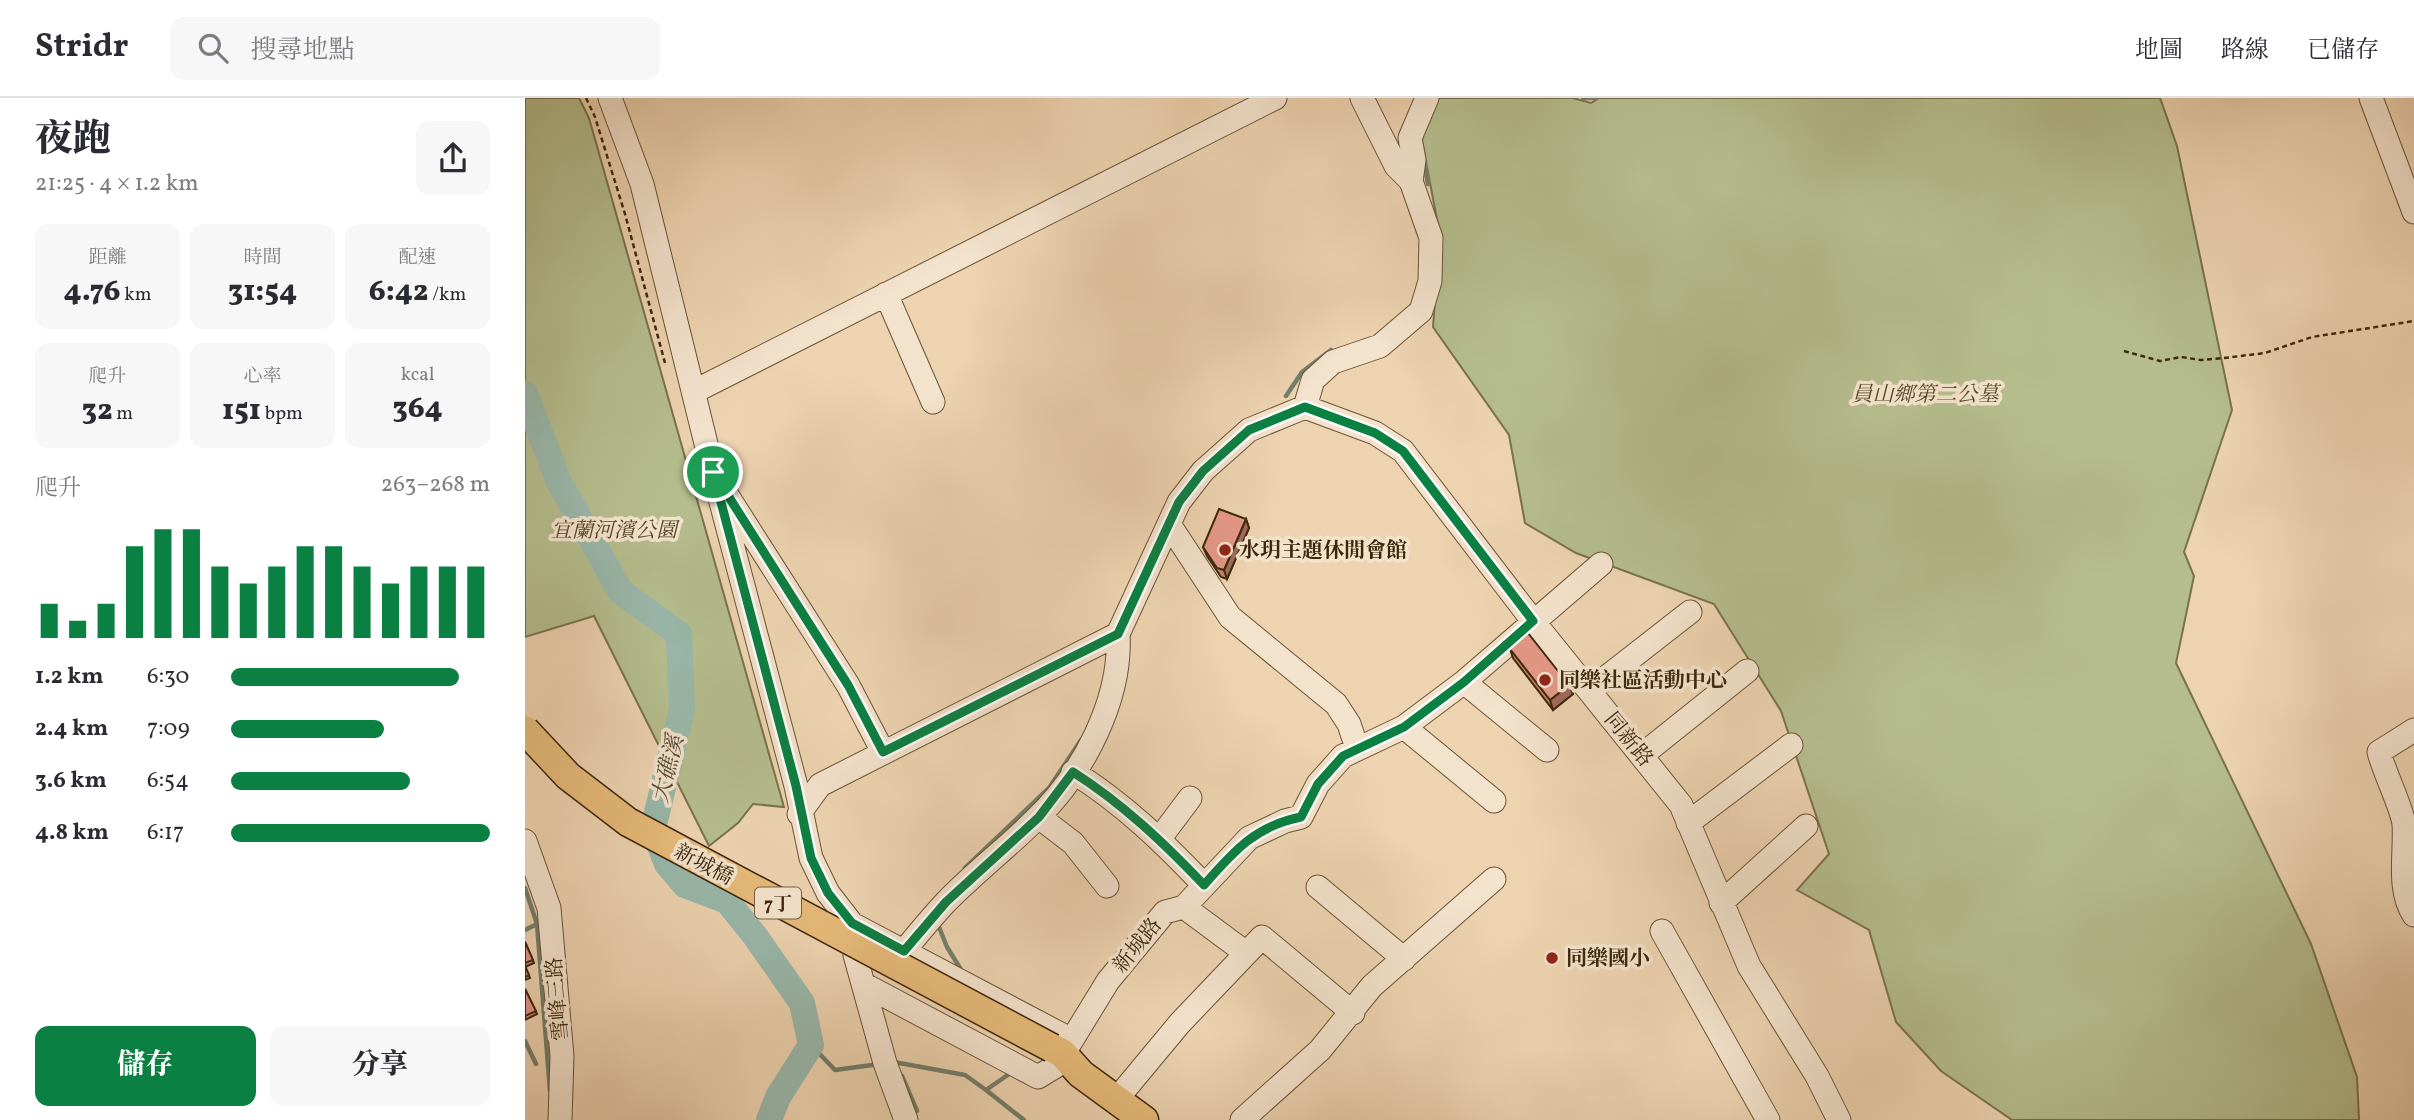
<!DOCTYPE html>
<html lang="zh-TW">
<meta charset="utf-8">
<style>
:root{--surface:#fff;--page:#f7f7f7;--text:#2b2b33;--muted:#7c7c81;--line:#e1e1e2;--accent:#0b8043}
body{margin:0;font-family:Vollkorn,"Noto Serif TC",serif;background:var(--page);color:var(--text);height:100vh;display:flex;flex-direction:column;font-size:26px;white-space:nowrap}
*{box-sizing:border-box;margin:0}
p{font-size:23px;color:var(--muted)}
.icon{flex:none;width:38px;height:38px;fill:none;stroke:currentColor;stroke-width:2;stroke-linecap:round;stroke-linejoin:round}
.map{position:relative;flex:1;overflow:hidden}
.sheet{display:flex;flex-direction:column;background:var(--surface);width:525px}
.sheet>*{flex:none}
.pin{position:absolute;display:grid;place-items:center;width:60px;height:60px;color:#fff;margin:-30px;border:4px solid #fff;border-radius:50%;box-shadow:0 2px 7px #0007}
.round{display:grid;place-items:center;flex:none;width:74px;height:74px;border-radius:14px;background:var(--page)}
.head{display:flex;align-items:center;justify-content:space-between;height:119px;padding:0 35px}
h1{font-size:38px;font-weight:800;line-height:52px}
.stats{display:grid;grid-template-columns:repeat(3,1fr);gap:10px;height:119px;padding:7px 35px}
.stats div{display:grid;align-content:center;border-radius:14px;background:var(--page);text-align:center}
.stats b{font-size:30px;font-weight:800}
.stats small{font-size:19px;font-weight:400}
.stats p{font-size:19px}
.chart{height:196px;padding:14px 35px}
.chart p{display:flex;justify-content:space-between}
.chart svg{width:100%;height:126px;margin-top:7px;stroke:var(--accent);stroke-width:6}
.action{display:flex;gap:14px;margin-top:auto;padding:14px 35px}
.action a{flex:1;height:80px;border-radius:14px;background:var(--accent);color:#fff;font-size:28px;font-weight:800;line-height:80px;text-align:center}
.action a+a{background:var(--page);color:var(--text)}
ul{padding:0 35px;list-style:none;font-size:23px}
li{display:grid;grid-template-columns:112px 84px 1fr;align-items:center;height:52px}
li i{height:18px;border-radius:9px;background:var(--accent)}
header{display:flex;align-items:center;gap:42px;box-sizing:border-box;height:98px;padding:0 35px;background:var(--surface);border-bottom:2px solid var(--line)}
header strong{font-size:33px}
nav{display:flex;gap:38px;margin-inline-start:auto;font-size:24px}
.search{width:490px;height:63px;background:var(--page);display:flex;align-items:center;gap:18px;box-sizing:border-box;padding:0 24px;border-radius:14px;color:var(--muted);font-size:26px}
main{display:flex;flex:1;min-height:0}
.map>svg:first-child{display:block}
.green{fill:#b5bd8d;stroke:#7a724c;stroke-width:2}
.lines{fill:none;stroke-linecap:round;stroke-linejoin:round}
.stream{stroke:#757e6b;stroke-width:4.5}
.river{stroke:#99b8ab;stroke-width:26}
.minor-casing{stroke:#6a5335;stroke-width:25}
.major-casing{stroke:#3e280c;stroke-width:31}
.path{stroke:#3e280c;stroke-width:2.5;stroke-dasharray:5 3.5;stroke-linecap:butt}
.minor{stroke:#f3e2cc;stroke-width:23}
.major{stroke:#e6ba78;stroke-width:28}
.major-bridge-casing{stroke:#3e280c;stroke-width:31;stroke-linecap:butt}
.major-bridge{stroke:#e6ba78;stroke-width:28}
.wall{fill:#c58375;stroke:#3e280c;stroke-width:2}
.shaded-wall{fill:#a06a5f;stroke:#3e280c;stroke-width:2}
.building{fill:#e59888;stroke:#3e280c;stroke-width:2}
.route-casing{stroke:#fff;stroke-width:14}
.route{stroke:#0b8043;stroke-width:9}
.poi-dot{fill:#8f2418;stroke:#f3e2cc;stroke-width:2.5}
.labels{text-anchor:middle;stroke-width:7;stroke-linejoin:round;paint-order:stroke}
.shield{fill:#f3e2cc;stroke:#746046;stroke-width:2}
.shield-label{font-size:19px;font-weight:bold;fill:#3e280c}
.park-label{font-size:21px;font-style:italic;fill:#564626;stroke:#f3e2cc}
.poi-label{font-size:21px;font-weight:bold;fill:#3e280c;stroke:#f3e2cc;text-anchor:start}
.street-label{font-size:21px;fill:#3e280c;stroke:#f3e2cc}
.water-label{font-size:23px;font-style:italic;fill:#554c34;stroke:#f3e2cc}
</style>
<header>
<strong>Stridr</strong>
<div class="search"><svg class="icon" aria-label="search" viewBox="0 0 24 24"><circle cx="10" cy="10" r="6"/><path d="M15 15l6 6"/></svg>搜尋地點</div>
<nav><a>地圖</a><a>路線</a><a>已儲存</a></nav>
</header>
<main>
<section class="sheet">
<div class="head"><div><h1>夜跑</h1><p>21:25 · 4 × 1.2 km</p></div><a class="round"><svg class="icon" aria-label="share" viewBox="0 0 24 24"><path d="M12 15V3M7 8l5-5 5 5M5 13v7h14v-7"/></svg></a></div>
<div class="stats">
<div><p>距離</p><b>4.76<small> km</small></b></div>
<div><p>時間</p><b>31:54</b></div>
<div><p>配速</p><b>6:42<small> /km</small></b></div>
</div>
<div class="stats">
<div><p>爬升</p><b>32<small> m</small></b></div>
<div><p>心率</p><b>151<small> bpm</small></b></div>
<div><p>kcal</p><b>364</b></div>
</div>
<div class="chart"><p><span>爬升</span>263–268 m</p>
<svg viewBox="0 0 160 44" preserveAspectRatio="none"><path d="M5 44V32M15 44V38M25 44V32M35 44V12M45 44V6M55 44V6M65 44V19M75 44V25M85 44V19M95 44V12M105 44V12M115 44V19M125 44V25M135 44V19M145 44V19M155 44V19"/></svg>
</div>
<ul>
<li><b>1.2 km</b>6:30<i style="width:88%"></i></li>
<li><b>2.4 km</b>7:09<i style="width:59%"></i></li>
<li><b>3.6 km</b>6:54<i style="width:69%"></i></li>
<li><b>4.8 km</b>6:17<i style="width:100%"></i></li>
</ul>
<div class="action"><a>儲存</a><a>分享</a></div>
</section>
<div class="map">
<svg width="1889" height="1022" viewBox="0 0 1889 1022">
<rect width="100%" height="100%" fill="#edd3b0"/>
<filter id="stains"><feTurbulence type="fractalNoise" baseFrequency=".00286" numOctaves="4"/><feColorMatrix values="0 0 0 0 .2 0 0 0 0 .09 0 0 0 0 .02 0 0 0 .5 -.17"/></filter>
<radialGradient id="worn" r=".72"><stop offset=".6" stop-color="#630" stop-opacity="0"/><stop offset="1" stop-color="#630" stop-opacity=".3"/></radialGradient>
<!-- green -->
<path class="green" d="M0 0H54L64 20 259 709 228 706 213 725 184 748 69 518 0 539Z
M912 0H1048L1066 5 1074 0H1635L1652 48 1707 312 1659 454 1669 478 1651 565 1786 846 1832 979 1834 1022H1487L1416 973 1371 924 1344 832 1272 792 1304 756 1256 613 1189 506 1051 455 1000 425 984 337 908 229 915 137 896 38Z"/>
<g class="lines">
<!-- stream -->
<path class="stream" d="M1058 0H1070
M899 63 903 86
M761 298 777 274 806 252
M440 770 524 690 556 642
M0 790 12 826 25 993
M412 824 422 849 435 870
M0 832 12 826
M0 943 11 966
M286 947 310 972 347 967
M369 964 440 977 461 992
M487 974 461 992 499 1022
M377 978 392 1013"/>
<!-- river -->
<path class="river" d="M0 296 34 384 95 493 154 536 157 611 128 731 142 766 160 787 202 803 230 838 277 905 286 947 253 999 244 1022"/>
<defs>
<path id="minor" d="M85 0 117 86 188 374 271 688 286 760 303 795 327 826 539 938 537 955
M837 0 871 68 886 83
M1846 0 1889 114
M361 196 408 304
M170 293 750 0
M780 309 788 282 808 264 855 248 896 213 905 183 906 140 886 83 889 62 885 40 902 0
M200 394 323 587 358 654
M644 426 705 519 811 606 824 626 832 650
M939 584 1022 652
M1065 592 1165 514
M879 629 969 703
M1889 632 1854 654C1859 674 1877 710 1879 726 1881 754 1872 792 1889 817
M1117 657 1222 573
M548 674C599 706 638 744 679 787
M274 716 295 687 593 536 654 404 678 373 724 332 780 309 850 335 878 353 1008 523 1156 707 1224 868 1292 978 1314 1022
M514 719 548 745 582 788
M1163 725 1266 647
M635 740 665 700
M0 743 24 810 37 958 35 1022
M793 789 879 861
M1196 805 1281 728
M659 809 721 855
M328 832 330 857 360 965 381 1022
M1137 833 1243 1022
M379 853C392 837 406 820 421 804 449 775 482 750 511 721 558 676 597 601 593 536
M340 887 513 979 531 968 583 883 640 814 659 809 724 740 760 723 776 719 793 686 818 658 879 629 939 584 1076 466
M591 1002 655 925 737 839 828 915
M717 1022 795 952 847 888 969 781"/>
<path id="major" d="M527 950 537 955 556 976 619 1022"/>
</defs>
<!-- minor casing -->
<use href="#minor" class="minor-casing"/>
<!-- major casing -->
<use href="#major" class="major-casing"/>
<!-- path -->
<path class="path" d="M61 0 70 19 100 116 140 265
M1599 253 1635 263 1656 259 1676 262 1699 260 1740 255 1787 239 1889 223"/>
<!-- minor -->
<use href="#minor" class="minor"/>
<!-- major -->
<use href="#major" class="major"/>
<defs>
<path id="major-bridge" d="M0 632 43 678 103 724 527 950"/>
</defs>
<!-- major-bridge casing -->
<use href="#major-bridge" class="major-bridge-casing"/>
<!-- major-bridge -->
<use href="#major-bridge" class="major-bridge"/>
</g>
<!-- wall -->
<path class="wall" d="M721 421 724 430 702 481 696 479 682 458 678 449Z
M985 551 1044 587 1048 596 1028 612 988 560Z
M0 844 9 865 0 869 5 880 0 882Z
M0 891 12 916 0 922Z"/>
<!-- shaded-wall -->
<path class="shaded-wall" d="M721 421 724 430 702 481 699 472Z
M1044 587 1048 596 1028 612 1025 602Z"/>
<!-- building -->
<path class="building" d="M694 411 721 421 699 472 692 470 678 449Z
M1003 535 1044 587 1025 602 985 551Z
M0 844 8 862 0 865Z
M0 868 4 877 0 879Z
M0 891 11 913 0 918Z"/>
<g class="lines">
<defs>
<path id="route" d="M780 309 850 335 878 353 1008 523 939 584 879 629 818 658 793 686 776 719C730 728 708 754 679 787 638 744 598 706 548 674L514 719 421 804 379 853 327 825 303 795 286 760 271 688 188 374 323 587 358 654 593 536 654 404 678 373 724 332Z"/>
</defs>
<!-- route casing -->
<use href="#route" class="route-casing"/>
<!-- route -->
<use href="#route" class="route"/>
</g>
<!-- markers -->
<g class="poi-dot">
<circle cx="700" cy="452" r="7"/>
<circle cx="1020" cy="582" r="7"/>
<circle cx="1027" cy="860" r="7"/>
</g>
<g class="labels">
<!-- shield labels -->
<rect class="shield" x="230" y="789.5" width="46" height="31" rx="5"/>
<g class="shield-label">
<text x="253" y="812">7丁</text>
</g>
<!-- park labels -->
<g class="park-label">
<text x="1400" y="303">員山鄉第二公墓</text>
<text x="89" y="439">宜蘭河濱公園</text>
</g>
<!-- poi labels -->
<g class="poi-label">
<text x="714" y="459">水玥主題休閒會館</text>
<text x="1034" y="589">同樂社區活動中心</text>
<text x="1041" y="867">同樂國小</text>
</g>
<!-- street labels -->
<g class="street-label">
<text transform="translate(1104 641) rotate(51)" y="7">同新路</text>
<text transform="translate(179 766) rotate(28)" y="7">新城橋</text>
<text transform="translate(612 847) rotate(-51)" y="7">新城路</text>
<text transform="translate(32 901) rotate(-95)" y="7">雪峰三路</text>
</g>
<!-- water labels -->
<g class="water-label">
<text transform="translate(142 671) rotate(-76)" y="8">大礁溪</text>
</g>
</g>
<rect width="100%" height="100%" filter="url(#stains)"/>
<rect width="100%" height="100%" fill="url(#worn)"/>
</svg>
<div class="pin" style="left:188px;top:374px;background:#1e9e55"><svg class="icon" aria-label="arrive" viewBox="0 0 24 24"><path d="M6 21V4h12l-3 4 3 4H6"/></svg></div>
</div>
</main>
